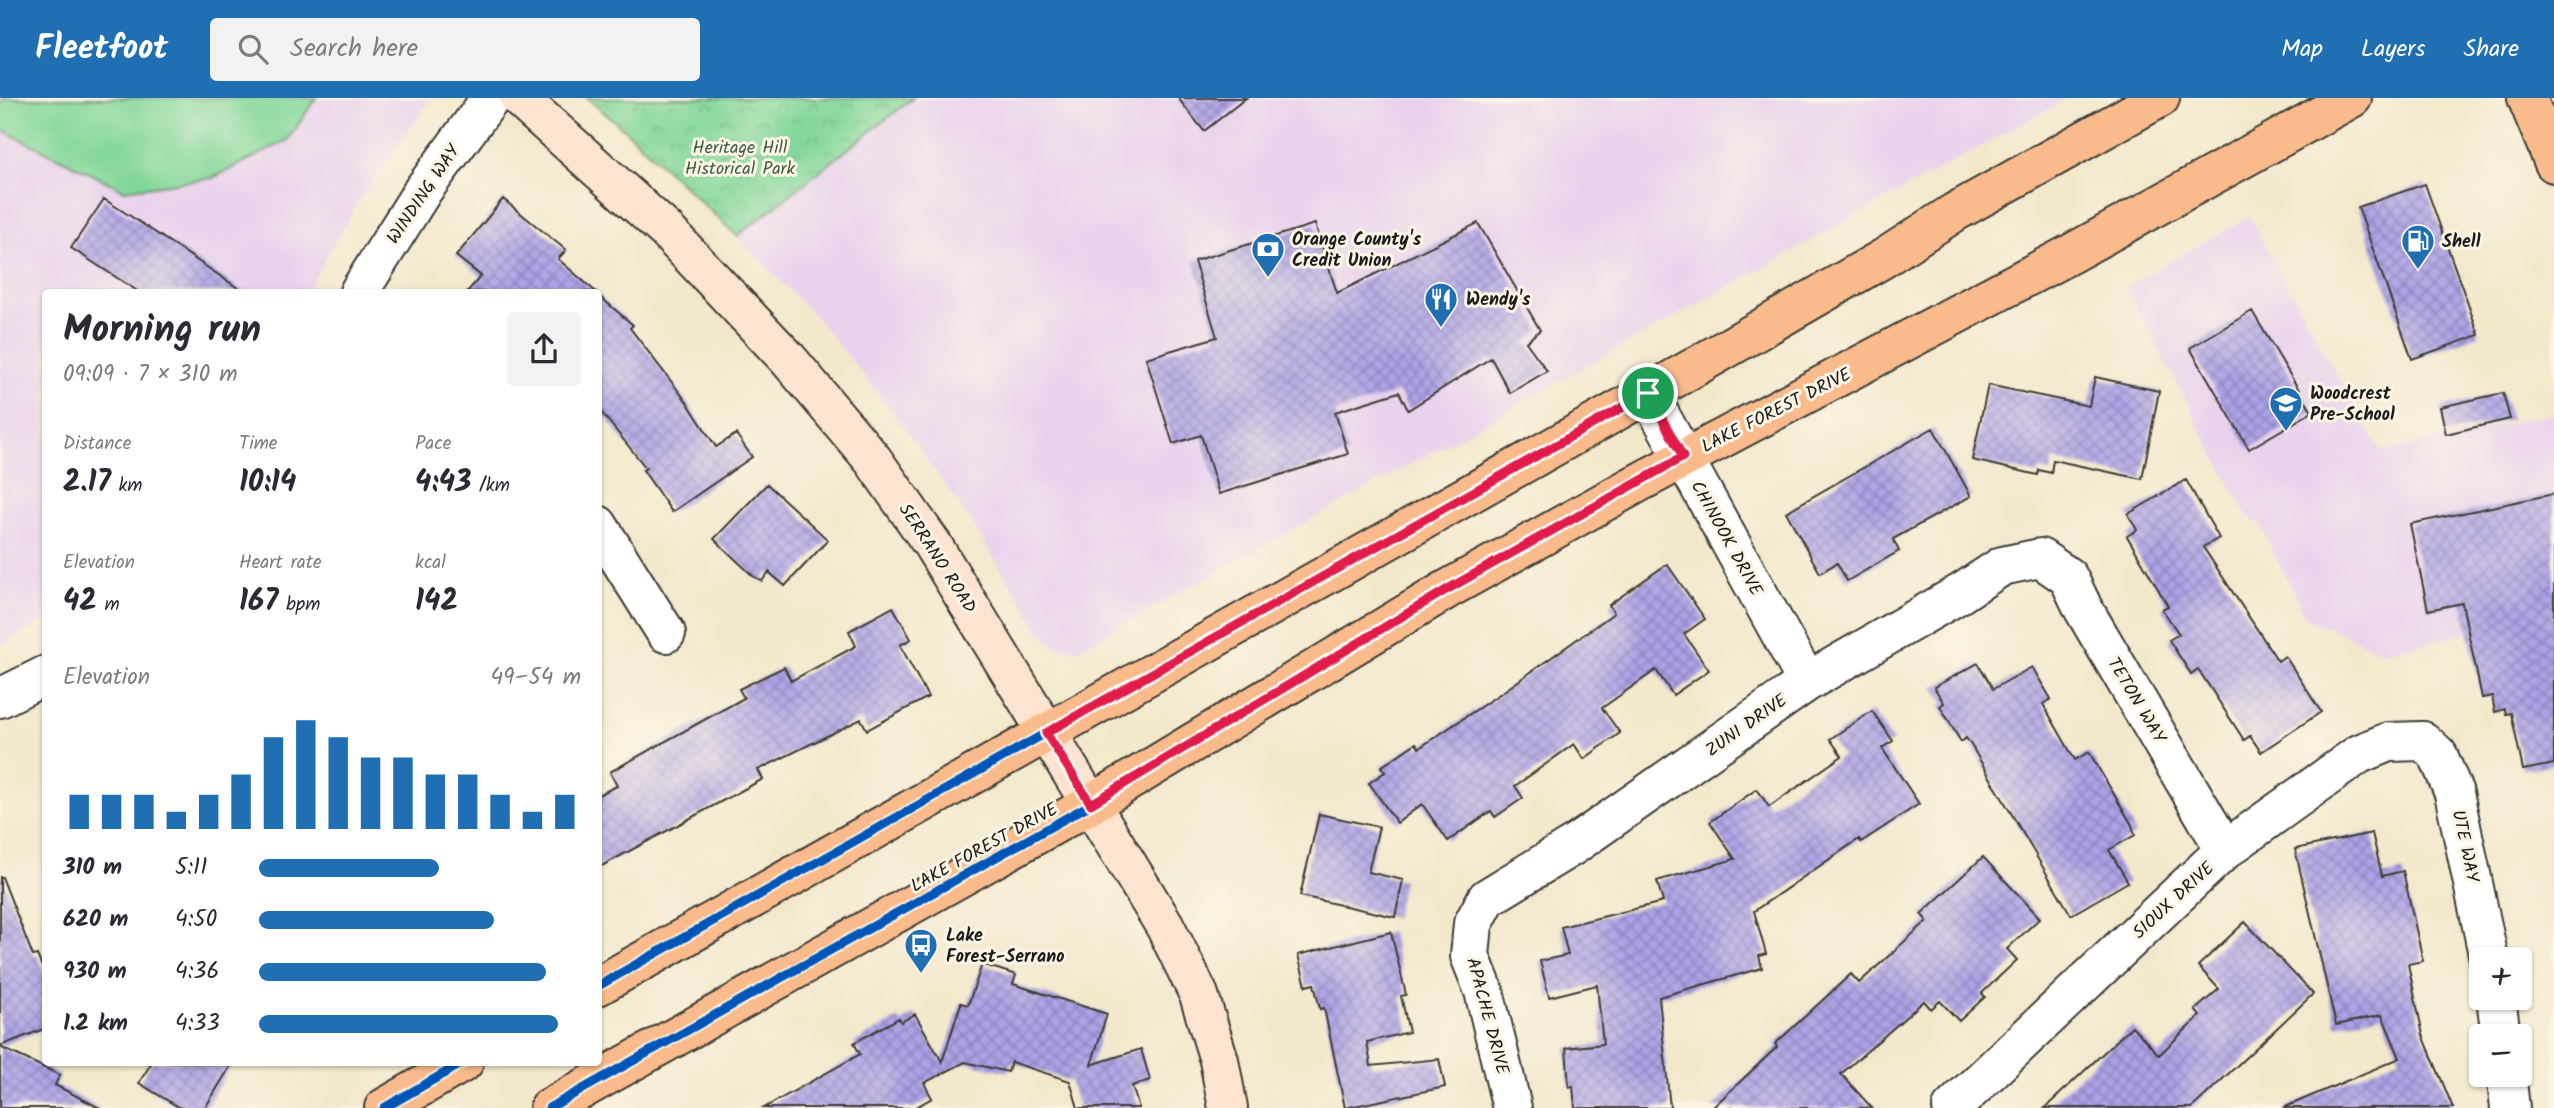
<!DOCTYPE html>
<meta charset="utf-8">
<style>
:root{--surface:#fff;--page:#f2f2f3;--text:#2b2b33;--muted:#7c7c81;--accent:#1f6fb2}
body{margin:0;font-family:Kalam,sans-serif;background:var(--page);color:var(--text);height:100vh;display:flex;flex-direction:column;font-size:26px;white-space:nowrap}
*{box-sizing:border-box;margin:0}
p{font-size:23px;color:var(--muted)}
.icon{flex:none;width:38px;height:38px;fill:none;stroke:currentColor;stroke-width:2;stroke-linecap:round;stroke-linejoin:round}
.map{position:relative;flex:1;overflow:hidden}
.details{position:absolute;left:42px;top:191px;width:560px;height:777px;display:flex;flex-direction:column;background:var(--surface);border-radius:7px;box-shadow:0 2px 5px #0004}
.details>*{flex:none}
.tools{position:absolute;left:2469px;top:849px;display:grid;gap:14px}
.tools a{display:grid;place-items:center;width:63px;height:63px;border-radius:7px;background:var(--surface);box-shadow:0 2px 5px #0004;font-size:35px}
.pin{position:absolute;display:grid;place-items:center;width:60px;height:60px;color:#fff;margin:-30px;border:4px solid #fff;border-radius:50%;box-shadow:0 2px 7px #0007}
.round{display:grid;place-items:center;flex:none;width:74px;height:74px;border-radius:7px;background:var(--page)}
.overview{display:flex;align-items:center;justify-content:space-between;height:119px;padding:0 21px}
h1{font-size:38px;font-weight:700;line-height:52px}
.stats{display:grid;grid-template-columns:repeat(3,1fr);gap:10px;height:119px;padding:7px 21px}
.stats div{display:grid;align-content:center}
.stats b{font-size:30px;font-weight:700}
.stats small{font-size:19px;font-weight:400}
.stats p{font-size:19px}
.chart{height:196px;padding:14px 21px}
.chart p{display:flex;justify-content:space-between}
.chart svg{width:100%;height:126px;margin-top:7px;stroke:var(--accent);stroke-width:6}
ul{padding:0 21px;list-style:none;font-size:23px}
li{display:grid;grid-template-columns:112px 84px 1fr;align-items:center;height:52px}
li i{height:18px;border-radius:9px;background:var(--accent)}
header{display:flex;align-items:center;gap:42px;box-sizing:border-box;height:98px;padding:0 35px;background:var(--accent);color:#fff}
header strong{font-size:33px}
nav{display:flex;gap:38px;margin-inline-start:auto;font-size:24px}
.search{width:490px;height:63px;background:var(--page);display:flex;align-items:center;gap:18px;box-sizing:border-box;padding:0 24px;border-radius:7px;color:var(--muted);font-size:26px}
.map>svg:first-child{display:block}
.built{fill:#e9d2ed}
.park{fill:url(#park-crowns);stroke:#4f7a5b;stroke-width:2}
.pitch{fill:#82d79a;stroke:#4f7a5b;stroke-width:2}
.building{fill:url(#building-cross-hatch)}
.lines{fill:none;stroke-linecap:round;stroke-linejoin:round}
.street-casing{stroke:#3c3b36;stroke-width:42}
.secondary-casing{stroke:#3c3b36;stroke-width:42}
.primary-casing{stroke:#3c3b36;stroke-width:42}
.street{stroke:#fff;stroke-width:38}
.secondary{stroke:#fde4d1;stroke-width:38}
.primary{stroke:#fabb8c;stroke-width:38}
.cycleway-casing{stroke:#fcf5e5;stroke-width:13}
.cycleway{stroke:#0057b8;stroke-width:9}
.route-casing{stroke:#fff;stroke-width:14}
.route{stroke:#e11d48;stroke-width:9}
.labels{text-anchor:middle;stroke-width:6;stroke-linejoin:round;paint-order:stroke}
.park-label{font-size:18px;fill:#405d48;stroke:#fcf5e5}
.street-label{font-size:18px;fill:#1c1c1c;stroke:#fcf5e5}
.poi-label{font-size:18px;font-weight:bold;fill:#1c1c1c;stroke:#fcf5e5;text-anchor:start}
</style>
<header>
<strong>Fleetfoot</strong>
<div class="search"><svg class="icon" aria-label="search" viewBox="0 0 24 24"><circle cx="10" cy="10" r="6"/><path d="M15 15l6 6"/></svg>Search here</div>
<nav><a>Map</a><a>Layers</a><a>Share</a></nav>
</header>
<div class="map">
<svg width="2554" height="1010" viewBox="0 0 2554 1010">
<defs>
<pattern id="park-crowns" width="20" height="18" patternUnits="userSpaceOnUse" patternTransform="scale(1.75)"><rect width="20" height="18" fill="#82d79a"/><path d="M2 6a3 3 0 1 1 6 0M12 15a3 3 0 1 1 6 0" fill="none" stroke="#70b884"/></pattern>
<pattern id="building-cross-hatch" width="8" height="8" patternUnits="userSpaceOnUse" patternTransform="scale(1.75)"><rect width="8" height="8" fill="#ada2e7"/><path d="M0 0l8 8M0 8l8-8" fill="none" stroke="#8c83ba"/></pattern>
</defs>
<rect width="100%" height="100%" fill="#fcf5e5"/>
<filter id="ink" filterUnits="userSpaceOnUse"><feTurbulence type="fractalNoise" baseFrequency=".0143" numOctaves="2"/><feDisplacementMap in="SourceGraphic" scale="14" xChannelSelector="R" yChannelSelector="G"/><feConvolveMatrix kernelMatrix="1 2 1 2 8 2 1 2 1" color-interpolation-filters="sRGB"/></filter>
<filter id="wash" filterUnits="userSpaceOnUse"><feTurbulence type="fractalNoise" baseFrequency=".00686" numOctaves="4" result="noise"/><feDisplacementMap in="SourceGraphic" scale="28" xChannelSelector="R" yChannelSelector="G"/><feGaussianBlur stdDeviation="1.57" result="paint"/><feColorMatrix in="noise" values="0 0 0 0 0 0 0 0 0 0 0 0 0 0 0 0 0 1.4 0 .05"/><feComposite in="paint" operator="in"/></filter>
<g filter="url(#wash)">
<rect width="100%" height="100%" fill="#f3e8cc"/>
<!-- built -->
<path class="built" d="M0 0H426L427 7 359 103 306 194H46L45 522 0 548Z
M913 0H2068L1077 552 1052 546 1041 535 970 422 891 311 818 222 737 138Z
M2249 119 2381 354 2554 315V515L2384 554 2306 520 2260 427 2248 419 2125 189Z"/>
<!-- park -->
<path class="park" d="M587 0H913L737 138 624 31Z"/>
<!-- pitch -->
<path class="pitch" d="M5 0H316L288 42 213 80 124 92 0 31V7Z"/>
<g id="blocks">
<!-- building -->
<path class="building" d="M1178 0H1246L1204 33Z
M2425 86 2479 237 2412 261 2358 109Z
M104 101 141 125 244 194H139L71 150Z
M503 101 566 152 558 161 596 194H467L481 178 456 158Z
M1478 125 1540 232 1526 244 1547 273 1510 295 1491 260 1408 312 1399 294 1335 314 1348 356 1219 396 1201 337 1173 346 1146 260 1217 239 1194 163 1315 126 1337 195Z
M598 197 633 227 630 230 687 304 716 349 736 336 752 359 672 414 643 372 646 370 598 310Z
M2252 213 2312 314 2249 351 2190 250Z
M2095 279 2159 293 2142 381 2053 362 2051 375 2039 372 2038 377 1972 362 1988 287 2089 308Z
M2503 295 2510 321 2446 336 2440 309Z
M1933 330 1971 398 1893 441 1899 453 1847 483 1837 465 1820 475 1786 414Z
M2186 382 2219 440 2203 449 2278 563 2285 558 2321 614 2261 654 2250 638 2244 642 2198 571 2191 576 2169 542 2179 536 2162 511 2168 508 2127 438 2137 432 2128 416Z
M767 386 828 442 785 488 769 474 762 483 753 478 714 441Z
M2554 396V666L2523 672 2511 615 2506 616 2505 611 2495 614 2492 598 2482 600 2462 505 2428 512 2410 426Z
M1667 466 1705 521 1684 536 1709 572 1673 597 1656 572 1602 610 1620 635 1584 661 1574 646 1515 688 1523 700 1495 719 1491 713 1448 743 1422 706 1397 725 1369 685 1385 674 1381 669 1416 645 1419 650 1504 593 1614 515 1609 507Z
M893 509 911 541 900 547 928 599 867 632 861 621 758 672 763 681 598 770V697L617 688 610 674 744 600 739 591 784 569 791 583 856 548 849 533Z
M1978 565 1993 591 2032 569 2051 601 2043 606 2075 662 2089 654 2132 727 2135 737 2109 752 2128 784 2071 817 1971 647 1966 640 1961 644 1940 608 1944 605 1934 589Z
M1872 613 1893 643 1882 650 1919 706 1861 744 1859 741 1754 813 1766 856 1759 858 1762 870 1659 899 1670 1010H1575L1573 988 1569 989 1566 950 1603 946 1597 887 1549 899 1540 863 1568 857 1561 829 1663 804 1657 783 1735 761 1710 724 1757 691 1769 709 1842 658 1830 641Z
M1319 716 1379 729 1368 774 1403 782 1395 819 1300 798Z
M2372 735 2382 778 2403 773 2423 863 2408 866 2423 937 2453 1010H2283L2400 960 2382 917 2336 927 2295 751Z
M1983 759 2040 820 2007 851 2017 862 1982 895 1985 899 1959 923 1940 903 1931 911 1924 903 1841 976 1872 1010H1712L1777 949 1775 946 1851 876 1859 885 1927 823 1921 816Z
M0 779H2L33 858 37 857 46 878V930L0 948Z
M2245 824 2313 896 2192 1010H2045L2132 928 2159 957 2200 918 2195 912 2219 891 2198 868Z
M1391 834 1406 897 1401 898 1409 934 1367 944 1371 968 1439 961 1445 989 1345 1010 1324 910 1320 911 1314 886 1306 888 1298 857Z
M982 866 1016 877 1013 886 1107 916 1091 967 1141 951 1150 982 1132 988 1139 1010H1078L1070 983 1011 964 1008 974 965 964 924 985 932 1000 914 1010H764L860 956 854 945 899 920 901 924 915 916 942 964 961 905 968 907Z
M0 949 60 977 55 987 100 1010H0Z
M152 964H233L205 1010H180L139 985Z"/>
</g>
</g>
<g filter="url(#ink)">
<use href="#blocks" fill-opacity="0" stroke="#3c3b36" stroke-width="2"/>
<g class="lines">
<defs>
<path id="street" d="M359 194 423 92 491 0
M1648 295 1807 584
M598 427 666 535
M0 600 46 577
M2496 900 2501 938
M2506 976 2510 1010
M1512 1010 1484 893 1470 858 1473 826 1487 800 1574 747 1807 584 1961 495 2002 468 2040 460 2068 479 2084 512 2225 752
M1952 1010 2225 752 2359 656 2388 644 2423 643 2438 657 2454 695 2489 861"/>
<path id="secondary" d="M519 0 666 132 788 261 873 362 932 446 1165 828 1199 897 1219 962 1228 1010"/>
<path id="primary" d="M2527 0 2554 65
M598 888 1693 270 1884 160 1955 114 2160 0
M384 1010 464 964
M549 1010 1091 706 1446 492 1638 385 2072 155 2352 0"/>
</defs>
<!-- street casing -->
<use href="#street" class="street-casing"/>
<!-- secondary casing -->
<use href="#secondary" class="secondary-casing"/>
<!-- primary casing -->
<use href="#primary" class="primary-casing"/>
<!-- street -->
<use href="#street" class="street"/>
<!-- secondary -->
<use href="#secondary" class="secondary"/>
<!-- primary -->
<use href="#primary" class="primary"/>
<defs>
<path id="cycleway" d="M598 888 1648 295
M384 1010 464 964
M549 1010 1091 706 1446 492 1683 359"/>
</defs>
<!-- cycleway casing -->
<use href="#cycleway" class="cycleway-casing"/>
<!-- cycleway -->
<use href="#cycleway" class="cycleway"/>
</g>
</g>
<g class="lines" filter="url(#ink)">
<defs>
<path id="route" d="M1648 295 1683 359 1446 492 1091 706 1046 635Z"/>
</defs>
<!-- route casing -->
<use href="#route" class="route-casing"/>
<!-- route -->
<use href="#route" class="route"/>
</g>
<!-- icons -->
<defs>
<symbol id="fuel-pin" viewBox="-11 -11 22 30"><path d="M0 17L-7.5 6A9.5 9.5 0 1 1 7.5 6Z" fill="#1f6fb2" stroke="#fcf5e5"/><path d="M-5.5-6h7V0h2V4h1.3V-2.5L3-4.5l.8-.8L6-3V5H2.5V1h-1V6h-7ZM-4.2-4.7v3.2H.2V-4.7Z" fill="#fff"/></symbol>
<symbol id="bank-pin" viewBox="-11 -11 22 30"><path d="M0 17L-7.5 6A9.5 9.5 0 1 1 7.5 6Z" fill="#1f6fb2" stroke="#fcf5e5"/><path d="M-6-4H6V4H-6ZM0-2.3a2.3 2.3 0 1 0 0 4.6a2.3 2.3 0 1 0 0-4.6Z" fill="#fff"/></symbol>
<symbol id="restaurant-pin" viewBox="-11 -11 22 30"><path d="M0 17L-7.5 6A9.5 9.5 0 1 1 7.5 6Z" fill="#1f6fb2" stroke="#fcf5e5"/><path d="M-5-6h1v4h1v-4h1v4h1v-4h1v5L-1.5 .5V6h-2V.5L-5-1ZM5-6V6H3V1.5H1.5Q1.5-4 5-6Z" fill="#fff"/></symbol>
<symbol id="school-pin" viewBox="-11 -11 22 30"><path d="M0 17L-7.5 6A9.5 9.5 0 1 1 7.5 6Z" fill="#1f6fb2" stroke="#fcf5e5"/><path d="M0-5L7-2L0 1L-7-2ZM-4 1L0 2.5L4 1V4Q0 6-4 4Z" fill="#fff"/></symbol>
<symbol id="bus-pin" viewBox="-11 -11 22 30"><path d="M0 17L-7.5 6A9.5 9.5 0 1 1 7.5 6Z" fill="#1f6fb2" stroke="#fcf5e5"/><path d="M-5-6H5V4H4V6H2V4H-2V6H-4V4H-5ZM-3.5-4V0h7V-4ZM-3.5 1.2v1.5H-2V1.2ZM2 1.2v1.5H3.5V1.2Z" fill="#fff"/></symbol>
</defs>
<g fill-rule="evenodd">
<use href="#fuel-pin" x="2399" y="124" width="38" height="52"/>
<use href="#bank-pin" x="1249" y="132" width="38" height="52"/>
<use href="#restaurant-pin" x="1422" y="182" width="38" height="52"/>
<use href="#school-pin" x="2267" y="286" width="38" height="52"/>
<use href="#bus-pin" x="902" y="828" width="38" height="52"/>
</g>
<g class="labels">
<!-- park labels -->
<g class="park-label">
<text x="740" y="55">Heritage Hill<tspan x="740" dy="21">Historical Park</tspan></text>
</g>
<!-- street labels -->
<g class="street-label">
<text transform="translate(423 96) rotate(-56)" y="6">WINDING WAY</text>
<text transform="translate(1776 312) rotate(-27)" y="6">LAKE FOREST DRIVE</text>
<text transform="translate(1727 440) rotate(61)" y="6">CHINOOK DRIVE</text>
<text transform="translate(938 460) rotate(57)" y="6">SERRANO ROAD</text>
<text transform="translate(2137 602) rotate(59)" y="6">TETON WAY</text>
<text transform="translate(1746 627) rotate(-35)" y="6">ZUNI DRIVE</text>
<text transform="translate(2466 748) rotate(78)" y="6">UTE WAY</text>
<text transform="translate(984 749) rotate(-29)" y="6">LAKE FOREST DRIVE</text>
<text transform="translate(2173 802) rotate(-43)" y="6">SIOUX DRIVE</text>
<text transform="translate(1488 918) rotate(75)" y="6">APACHE DRIVE</text>
</g>
<!-- poi labels -->
<g class="poi-label">
<text x="1292" y="147">Orange County's<tspan x="1292" dy="21">Credit Union</tspan></text>
<text x="2442" y="149">Shell</text>
<text x="1466" y="207">Wendy's</text>
<text x="2310" y="301">Woodcrest<tspan x="2310" dy="21">Pre-School</tspan></text>
<text x="946" y="843">Lake<tspan x="946" dy="21">Forest-Serrano</tspan></text>
</g>
</g>
</svg>
<div class="tools">
<a>+</a>
<a>−</a>
</div>
<div class="pin" style="left:1648px;top:295px;background:#1e9e55"><svg class="icon" aria-label="arrive" viewBox="0 0 24 24"><path d="M6 21V4h12l-3 4 3 4H6"/></svg></div>
<section class="details">
<div class="overview"><div><h1>Morning run</h1><p>09:09 · 7 × 310 m</p></div><a class="round"><svg class="icon" aria-label="share" viewBox="0 0 24 24"><path d="M12 15V3M7 8l5-5 5 5M5 13v7h14v-7"/></svg></a></div>
<div class="stats">
<div><p>Distance</p><b>2.17<small> km</small></b></div>
<div><p>Time</p><b>10:14</b></div>
<div><p>Pace</p><b>4:43<small> /km</small></b></div>
</div>
<div class="stats">
<div><p>Elevation</p><b>42<small> m</small></b></div>
<div><p>Heart rate</p><b>167<small> bpm</small></b></div>
<div><p>kcal</p><b>142</b></div>
</div>
<div class="chart"><p><span>Elevation</span>49–54 m</p>
<svg viewBox="0 0 160 44" preserveAspectRatio="none"><path d="M5 44V32M15 44V32M25 44V32M35 44V38M45 44V32M55 44V25M65 44V12M75 44V6M85 44V12M95 44V19M105 44V19M115 44V25M125 44V25M135 44V32M145 44V38M155 44V32"/></svg>
</div>
<ul>
<li><b>310 m</b>5:11<i style="width:56%"></i></li>
<li><b>620 m</b>4:50<i style="width:73%"></i></li>
<li><b>930 m</b>4:36<i style="width:89%"></i></li>
<li><b>1.2 km</b>4:33<i style="width:93%"></i></li>
</ul>
</section>
</div>
